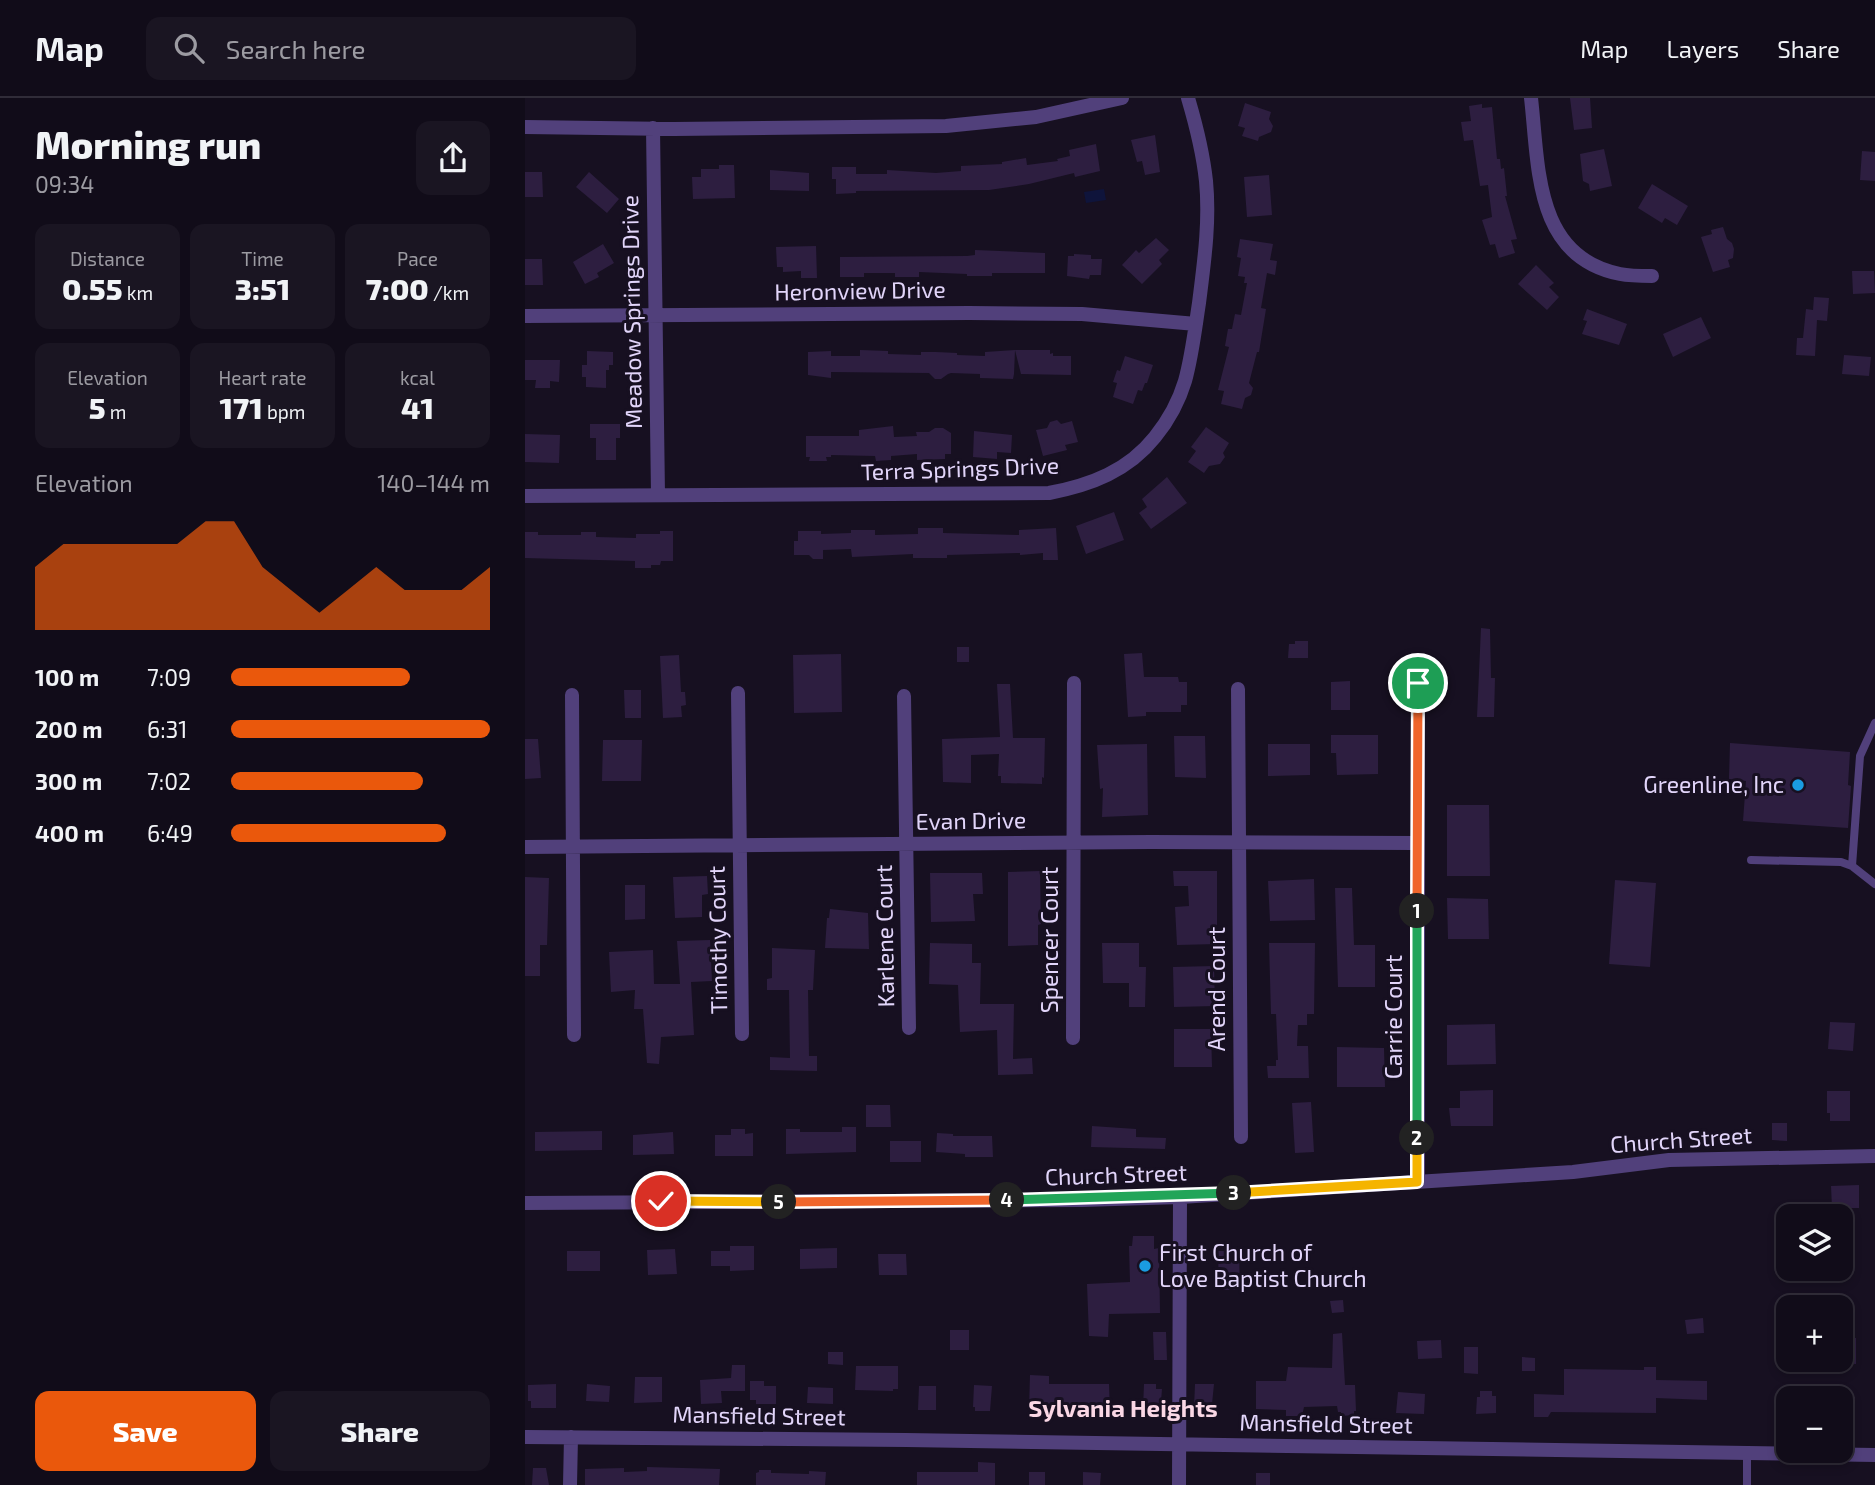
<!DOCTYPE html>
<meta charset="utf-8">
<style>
:root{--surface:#110c19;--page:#1a1522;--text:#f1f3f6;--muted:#9c9ba2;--line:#302c38;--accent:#ea580c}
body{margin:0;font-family:"Exo 2",sans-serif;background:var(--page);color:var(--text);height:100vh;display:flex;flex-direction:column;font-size:26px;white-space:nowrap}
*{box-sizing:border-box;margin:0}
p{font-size:23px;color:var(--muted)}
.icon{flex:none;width:38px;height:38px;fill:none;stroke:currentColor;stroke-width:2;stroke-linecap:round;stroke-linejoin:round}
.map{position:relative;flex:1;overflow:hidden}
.side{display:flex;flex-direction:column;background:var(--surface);width:525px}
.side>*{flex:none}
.fabs{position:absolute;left:1251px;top:1106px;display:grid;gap:14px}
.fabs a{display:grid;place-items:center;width:77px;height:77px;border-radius:14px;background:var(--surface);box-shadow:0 4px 10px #0003,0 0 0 2px var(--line);font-size:35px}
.pin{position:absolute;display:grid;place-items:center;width:60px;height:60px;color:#fff;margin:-30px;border:4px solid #fff;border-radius:50%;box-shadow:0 2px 7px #0007}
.km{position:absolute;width:35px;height:35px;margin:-18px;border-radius:50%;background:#222;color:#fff;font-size:19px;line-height:35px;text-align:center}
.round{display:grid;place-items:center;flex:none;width:74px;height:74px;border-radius:14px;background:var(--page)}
.headline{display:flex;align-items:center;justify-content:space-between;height:119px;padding:0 35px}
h1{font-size:38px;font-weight:800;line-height:52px}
.stats{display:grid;grid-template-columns:repeat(3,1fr);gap:10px;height:119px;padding:7px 35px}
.stats div{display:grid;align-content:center;border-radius:14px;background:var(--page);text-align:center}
.stats b{font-size:30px;font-weight:800}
.stats small{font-size:19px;font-weight:400}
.stats p{font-size:19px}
.chart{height:196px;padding:14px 35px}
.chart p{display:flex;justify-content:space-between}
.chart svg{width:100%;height:126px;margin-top:7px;fill:var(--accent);opacity:.7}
.button{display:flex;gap:14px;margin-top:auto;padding:14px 35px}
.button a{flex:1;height:80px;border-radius:14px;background:var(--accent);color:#fff;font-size:28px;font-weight:800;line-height:80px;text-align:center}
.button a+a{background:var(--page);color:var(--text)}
ul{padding:0 35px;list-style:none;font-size:23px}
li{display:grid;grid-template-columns:112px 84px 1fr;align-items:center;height:52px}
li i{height:18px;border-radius:9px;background:var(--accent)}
header{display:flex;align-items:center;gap:42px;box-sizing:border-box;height:98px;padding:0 35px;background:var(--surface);border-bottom:2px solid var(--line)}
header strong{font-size:33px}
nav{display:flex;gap:38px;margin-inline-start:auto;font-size:24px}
.search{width:490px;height:63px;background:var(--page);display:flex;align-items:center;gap:18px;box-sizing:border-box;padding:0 24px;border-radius:14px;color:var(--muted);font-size:26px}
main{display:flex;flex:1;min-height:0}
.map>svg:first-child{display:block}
.water{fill:#0f143b}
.building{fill:#2d1e40}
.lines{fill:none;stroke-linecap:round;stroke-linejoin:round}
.lane{stroke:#51407b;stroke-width:8}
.street{stroke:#51407b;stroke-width:14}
.split-1-casing{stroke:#fff;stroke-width:14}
.split-2-casing{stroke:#fff;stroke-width:14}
.split-3-casing{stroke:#fff;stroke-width:14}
.split-4-casing{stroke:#fff;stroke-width:14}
.split-5-casing{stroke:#fff;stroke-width:14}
.split-6-casing{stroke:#fff;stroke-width:14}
.split-1{stroke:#f0652b;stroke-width:9}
.split-2{stroke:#22a559;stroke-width:9}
.split-3{stroke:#f5b400;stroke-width:9}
.split-4{stroke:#22a559;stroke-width:9}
.split-5{stroke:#f0652b;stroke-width:9}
.split-6{stroke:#f5b400;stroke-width:9}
.poi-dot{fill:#1a9ce1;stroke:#171021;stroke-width:2.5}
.labels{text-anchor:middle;stroke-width:6;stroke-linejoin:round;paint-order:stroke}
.street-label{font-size:23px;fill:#e2d5fa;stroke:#171021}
.poi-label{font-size:23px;fill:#e2d5fa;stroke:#171021;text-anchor:end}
.neighbourhood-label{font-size:24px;font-weight:bold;fill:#fad7e5;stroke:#171021}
</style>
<header>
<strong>Map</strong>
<div class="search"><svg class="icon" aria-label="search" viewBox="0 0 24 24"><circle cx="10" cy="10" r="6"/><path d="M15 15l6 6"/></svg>Search here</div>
<nav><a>Map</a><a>Layers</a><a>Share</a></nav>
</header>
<main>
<section class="side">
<div class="headline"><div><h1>Morning run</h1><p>09:34</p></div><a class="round"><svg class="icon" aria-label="share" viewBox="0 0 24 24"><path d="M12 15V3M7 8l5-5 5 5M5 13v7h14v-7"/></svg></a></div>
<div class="stats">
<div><p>Distance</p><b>0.55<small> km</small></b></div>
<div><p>Time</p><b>3:51</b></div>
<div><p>Pace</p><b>7:00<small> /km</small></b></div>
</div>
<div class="stats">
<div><p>Elevation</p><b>5<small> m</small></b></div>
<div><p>Heart rate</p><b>171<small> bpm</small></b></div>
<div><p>kcal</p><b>41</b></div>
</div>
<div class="chart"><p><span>Elevation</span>140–144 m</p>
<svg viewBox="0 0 160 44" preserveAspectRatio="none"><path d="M0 44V22L10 14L20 14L30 14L40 14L50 14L60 6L70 6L80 22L90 30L100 38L110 30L120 22L130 30L140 30L150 30L160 22V44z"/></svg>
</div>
<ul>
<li><b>100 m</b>7:09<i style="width:69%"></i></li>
<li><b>200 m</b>6:31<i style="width:100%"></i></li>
<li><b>300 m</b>7:02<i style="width:74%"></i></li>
<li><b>400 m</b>6:49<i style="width:83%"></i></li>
</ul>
<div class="button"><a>Save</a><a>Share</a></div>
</section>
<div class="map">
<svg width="1350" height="1387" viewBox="0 0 1350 1387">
<rect width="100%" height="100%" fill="#171021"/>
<!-- water -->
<path class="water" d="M579 91 581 102 561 105 559 94Z"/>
<!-- building -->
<path class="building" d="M1045 0H1065L1067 30 1049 32Z
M720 5 746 14 744 21 748 28 746 34 734 39 733 43 717 38 720 30 713 28Z
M957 6V10L967 9 972 61H975L976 71 979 70 982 98H980L992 141 986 142 990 155 974 160 970 146 965 147 957 122 967 119 963 87 955 88 948 42 939 43 936 24 946 23 944 8Z
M630 37 635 74 620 77 617 63 612 64 606 42Z
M571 46 575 73 550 79 549 75 504 86 464 92 331 93V95L311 96V81H307V69H331V76H362V72L411 75 436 73V68L477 66V64L501 60 502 67 533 63 532 61 545 58 544 52Z
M1079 51 1087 88 1065 93 1064 86 1058 83 1055 56Z
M1337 53 1350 54V83L1335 82Z
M194 67H209L210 100 168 101 167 79H176V71H194Z
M245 72 284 75V93L245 92Z
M0 74H17L18 99H0Z
M64 74 94 101 82 115 51 89Z
M744 77 747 117 722 119 719 79Z
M1127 86 1163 108 1152 127 1140 120 1137 125 1113 110Z
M1198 129 1202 141 1207 145 1209 151 1208 160 1203 162 1205 169 1188 174 1176 139 1187 136 1186 132Z
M631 140 644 152 634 162 637 166 617 186 597 167 611 152 614 155Z
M715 141 748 146 745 162 752 163 750 177 742 175 736 210 741 211 734 254H732L724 285 728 290 726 297 720 300 717 311 696 306 699 293 693 292 704 249 700 248 703 231H707L710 216 716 217 722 185H719L720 179 713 178 716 160 712 159Z
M78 146 89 165 72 175 74 179 60 186 48 164Z
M291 148 292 180H276V173L258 174V169H252L251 149Z
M450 152 520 155V175H467V178H442V176L394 174V179H370V175H339V179H315V159L442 158 450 157Z
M549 156 566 157V161H577L576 177H565L564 181 542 178 543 158H549Z
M0 161H17L18 187H0Z
M1011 167 1029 185 1024 189 1034 199 1022 212 993 186Z
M1327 173H1349L1350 195 1328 196Z
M1289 199 1304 200 1302 223 1292 222 1290 258 1271 257 1272 240H1278L1281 211 1288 212Z
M1062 211 1102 226 1094 247 1057 236 1062 223 1058 222Z
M1176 219 1186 240 1148 259 1138 236Z
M335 252 363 253V256L396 257V254H411L432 255V257L460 258V254L490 252 489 276 488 281 455 280V276L426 275 423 276 416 281H410L404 275 306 274V280L283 277V254L306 253V258H335Z
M490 252H525V256L528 255V258H546V277L496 276Z
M62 253 88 254V267H84V272H81V290L61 289V279H57V267H62Z
M1319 257 1346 259 1344 278 1317 276Z
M600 258 628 267 622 285H620L617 293 613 292 608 306 588 299 592 285 588 284 592 272 595 273Z
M0 262H35L34 284 25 283V290H10L11 282H0Z
M532 322 536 326 547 323 553 344 540 347 542 352 518 358 511 332 522 330 525 324Z
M65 326H95V340H91V362H71V340H65Z
M368 328 369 339 392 338 391 334H404L410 330H418L426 335V356H420V361L392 362V356L366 358V362L351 363 350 358 306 357V359H301L302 363H284L285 359H281V338H334V332Z
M681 329 704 345 698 355 700 359 695 366 684 368 679 375 663 364 671 353 666 349Z
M449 333 487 337 486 355 472 354V361L448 359Z
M0 336 35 337 34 365 0 364Z
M642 379 662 405 626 431 614 415 622 409 617 401Z
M589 414 599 442 561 456 551 428Z
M393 430H418V435L494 437V432L531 430 533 462H518V455L495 457V455L422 457V460H388V456L327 459 326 451 298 452V461H288L284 457H269V443H273V433H296V436L326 435V432H350V437L393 436Z
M135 433H148V463H136L135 467H126V470H110V463L0 460V434H13V437H56V434H71V439L111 440V436H135Z
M956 530 965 531 966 580H970L969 619H952Z
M770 543H783V560H763L764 546H770Z
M432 549H444V564H432Z
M617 555 619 579H653L654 584H662V607H656V614H621V618L603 619 599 556Z
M316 556 317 614 269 615 268 557Z
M154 557 156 594H160L161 607 156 608 157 619 138 620 135 558Z
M825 583V612H806V584Z
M472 586H485L488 640H520L519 680 517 679V686L476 685V678H473L474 656 446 657V685L418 684 417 641 475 639Z
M99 592H116V620H100Z
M806 637H853V676L812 677 811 655H806Z
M649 638H680L681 680 650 679Z
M0 641H13L16 680 0 681Z
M78 642H117L116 683H77Z
M1205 645 1325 654 1323 687 1326 688 1323 730 1218 723 1221 683 1204 681Z
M622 646 623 717 577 719 578 690 575 691 572 647Z
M743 646H785V677L743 678Z
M922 707H964L965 778H922Z
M515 773 516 826 513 827V847L483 848V774Z
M648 773H692V846L652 847 650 809 664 808 663 788H649Z
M405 775H457L458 796H448L450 823 406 824Z
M182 778 183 796 177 797V819L150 820 148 779Z
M0 779 24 780 22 847H15V878H0Z
M789 781 790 822 745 823 743 783Z
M1090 782 1131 785 1125 869 1084 866Z
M100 787H120V821L100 822Z
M810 790H827L829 847H850V889H813Z
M922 800 963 801 964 841H923Z
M305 811 343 815 344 851 300 850 302 820H304Z
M185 842 187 883 166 884 169 937 136 939 134 966 122 965 118 911H109L110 892 86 894 84 854 128 852 129 886H155L152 843Z
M405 845 447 846V865H456L455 906H489L488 961 507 960 508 976 473 977 472 932 435 934 433 887 404 886Z
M577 845H614V869H621L620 909H604V885H578Z
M744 845H790L789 916H782V927H773L772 948H783L784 980H743L742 968H751V962H753L751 916H746Z
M247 850 290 852 288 892H283L284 958H292V973L245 972V959L265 960 264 892H242V881L247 880Z
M689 868 690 908 649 909 648 869Z
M1305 924 1330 925 1328 953 1303 951Z
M970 926 971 966 922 967V927Z
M649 931H686L687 969H649Z
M812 949 859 950 860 989H812Z
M968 992V1028H926L924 1010H935V993Z
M1302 993H1325V1023H1305V1015H1302Z
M786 1004 789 1054 770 1055 767 1005Z
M341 1007H365L366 1029H341Z
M1247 1025H1262V1043L1247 1042Z
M567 1028 611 1031V1039L641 1040 640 1051 566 1049Z
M317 1029H331V1054L261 1056V1031H275V1034H317Z
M206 1031H220V1036L228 1035V1058H190V1037H206Z
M77 1033V1052L10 1053V1034Z
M148 1034 149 1056 108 1057V1037Z
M412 1035 428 1036V1038H467L468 1059H440V1056L411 1054Z
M365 1043H396V1064H365Z
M1334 1087V1110H1307L1306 1088Z
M608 1138H629V1151L634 1150 635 1215 584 1216 583 1239 564 1238 562 1186 605 1184 604 1148H607Z
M205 1148H229V1172L205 1173V1168H186V1153H205Z
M312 1150V1170L275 1171V1151Z
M150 1151 152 1176 123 1177 122 1152Z
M42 1153H75V1173H42Z
M693 1153H714L715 1192H694Z
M353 1156H381L382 1177H354Z
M818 1202 819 1214 807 1215 805 1203Z
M1178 1220 1179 1235 1162 1236 1160 1222Z
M425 1232H444V1252H425Z
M628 1234H641L642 1262H629Z
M817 1235 820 1287H830L831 1313H829V1317L816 1318V1314H813L812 1308 779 1309 777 1318H761V1312L731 1311V1283H761L763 1269 807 1270 808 1236Z
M1316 1240H1331V1266L1316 1265Z
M916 1242 917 1260 893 1261 892 1243Z
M939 1249H953V1276L939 1275Z
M303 1254H318V1267L303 1266Z
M997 1259 1010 1260V1273H997Z
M207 1267H220V1293H196L197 1305 176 1306 175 1282 206 1280Z
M331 1268H373V1291H368V1293L330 1292Z
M1119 1269H1131V1282L1182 1283V1302L1131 1300V1315L1026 1314 1023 1319H1009V1296L1039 1297V1271L1119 1272Z
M505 1277 524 1278V1286H584L585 1315H543V1312L504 1311Z
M110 1279H137V1304L109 1305Z
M225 1283H239V1288H251V1306H231V1302H225Z
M31 1286V1310H6V1303H3V1287Z
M62 1286 85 1288 84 1304 61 1303Z
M619 1286H631V1291H637L635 1316H620L618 1311Z
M670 1286H689L686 1316 672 1315 673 1310H669Z
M449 1287 467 1288 465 1313H450V1309H448Z
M394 1288H411V1312H393Z
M283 1289 308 1290V1306L282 1305Z
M955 1293H967V1298H971V1315L951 1316 952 1299H955Z
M873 1294 900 1296 899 1316 871 1315Z
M1316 1298 1330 1299 1329 1317 1316 1316Z
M453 1364 470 1365V1387H392V1374H453Z
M122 1369 195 1371 194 1387H60V1371L99 1370V1374L122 1373Z
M8 1370H21L24 1387H7Z
M234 1372H246V1375H249L284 1376V1373L301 1374 300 1387H231V1375L234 1374Z
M504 1374H520V1387H504Z
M558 1374 576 1375 575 1387H558Z
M731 1375H745V1387H731Z"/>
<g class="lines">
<!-- lane -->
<path class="lane" d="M1226 762 1316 764 1327 768 1350 786
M1327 768 1335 658 1350 625
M1222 1355V1387"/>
<!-- street -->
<path class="street" d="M1006 0C1014 69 1009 159 1095 176 1105 178 1117 178 1127 178
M0 29 149 31 421 28 511 19 597 0
M128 30 133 397
M0 218 444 215 557 216 671 226
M0 398 524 395C566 387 603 373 630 339 643 323 654 303 660 283 667 258 670 231 674 205 679 165 685 124 681 83 678 55 671 27 663 0
M713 591 716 1039
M213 595 217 936
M47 597 49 937
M379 598 384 930
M0 749 626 744 892 745
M548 940 549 585
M893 1084V585
M0 1105 557 1102 655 1099 1048 1074 1144 1062 1350 1058
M0 1339 381 1342 1350 1357
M45 1387 46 1339
M654 1387 655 1099"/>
</g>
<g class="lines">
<defs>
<path id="split-1" d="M892 813 893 585"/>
<path id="split-2" d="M892 813V1040"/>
<path id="split-3" d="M709 1095 892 1084V1040"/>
<path id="split-4" d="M482 1102 709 1095"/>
<path id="split-5" d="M254 1104 482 1102"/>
<path id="split-6" d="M136 1103 254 1104"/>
</defs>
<!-- split-1 casing -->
<use href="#split-1" class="split-1-casing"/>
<!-- split-2 casing -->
<use href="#split-2" class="split-2-casing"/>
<!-- split-3 casing -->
<use href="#split-3" class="split-3-casing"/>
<!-- split-4 casing -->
<use href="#split-4" class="split-4-casing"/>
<!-- split-5 casing -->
<use href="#split-5" class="split-5-casing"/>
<!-- split-6 casing -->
<use href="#split-6" class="split-6-casing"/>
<!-- split-1 -->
<use href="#split-1" class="split-1"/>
<!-- split-2 -->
<use href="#split-2" class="split-2"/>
<!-- split-3 -->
<use href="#split-3" class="split-3"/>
<!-- split-4 -->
<use href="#split-4" class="split-4"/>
<!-- split-5 -->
<use href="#split-5" class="split-5"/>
<!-- split-6 -->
<use href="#split-6" class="split-6"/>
</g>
<!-- markers -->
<g class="poi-dot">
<circle cx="1273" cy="687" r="7"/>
<circle cx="620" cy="1168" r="7"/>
</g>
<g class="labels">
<!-- street labels -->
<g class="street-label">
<text transform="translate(335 193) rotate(-1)" y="8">Heronview Drive</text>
<text transform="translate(107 214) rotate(-91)" y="8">Meadow Springs Drive</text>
<text transform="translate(435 371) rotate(-2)" y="8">Terra Springs Drive</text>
<text transform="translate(446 723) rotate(-1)" y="8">Evan Drive</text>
<text transform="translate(360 838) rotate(-91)" y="8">Karlene Court</text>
<text transform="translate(193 842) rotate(-91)" y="8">Timothy Court</text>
<text transform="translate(525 842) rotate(-90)" y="8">Spencer Court</text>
<text transform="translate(692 891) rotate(-90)" y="8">Arend Court</text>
<text transform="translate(869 919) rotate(-90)" y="8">Carrie Court</text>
<text transform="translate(1156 1042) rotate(-4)" y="8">Church Street</text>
<text transform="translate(591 1077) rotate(-2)" y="8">Church Street</text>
<text transform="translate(234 1318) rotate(1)" y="8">Mansfield Street</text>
<text transform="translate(801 1326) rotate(1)" y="8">Mansfield Street</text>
</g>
<!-- poi labels -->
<g class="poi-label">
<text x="1259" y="695">Greenline, Inc</text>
<text x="634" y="1163" text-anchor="start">First Church of<tspan x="634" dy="26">Love Baptist Church</tspan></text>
</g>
<!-- neighbourhood labels -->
<g class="neighbourhood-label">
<text x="598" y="1319">Sylvania Heights</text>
</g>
</g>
</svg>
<div class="fabs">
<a><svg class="icon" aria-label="layers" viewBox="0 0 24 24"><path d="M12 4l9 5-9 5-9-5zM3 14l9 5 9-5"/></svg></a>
<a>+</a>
<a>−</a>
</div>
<div class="pin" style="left:893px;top:585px;background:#1e9e55"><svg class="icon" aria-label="arrive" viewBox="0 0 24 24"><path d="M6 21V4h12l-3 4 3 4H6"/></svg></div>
<div class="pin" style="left:136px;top:1103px;background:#d93025"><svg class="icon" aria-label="check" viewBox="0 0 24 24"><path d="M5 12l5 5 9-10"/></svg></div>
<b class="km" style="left:892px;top:813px">1</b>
<b class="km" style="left:892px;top:1040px">2</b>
<b class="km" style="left:709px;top:1095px">3</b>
<b class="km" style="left:482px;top:1102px">4</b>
<b class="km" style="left:254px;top:1104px">5</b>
</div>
</main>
